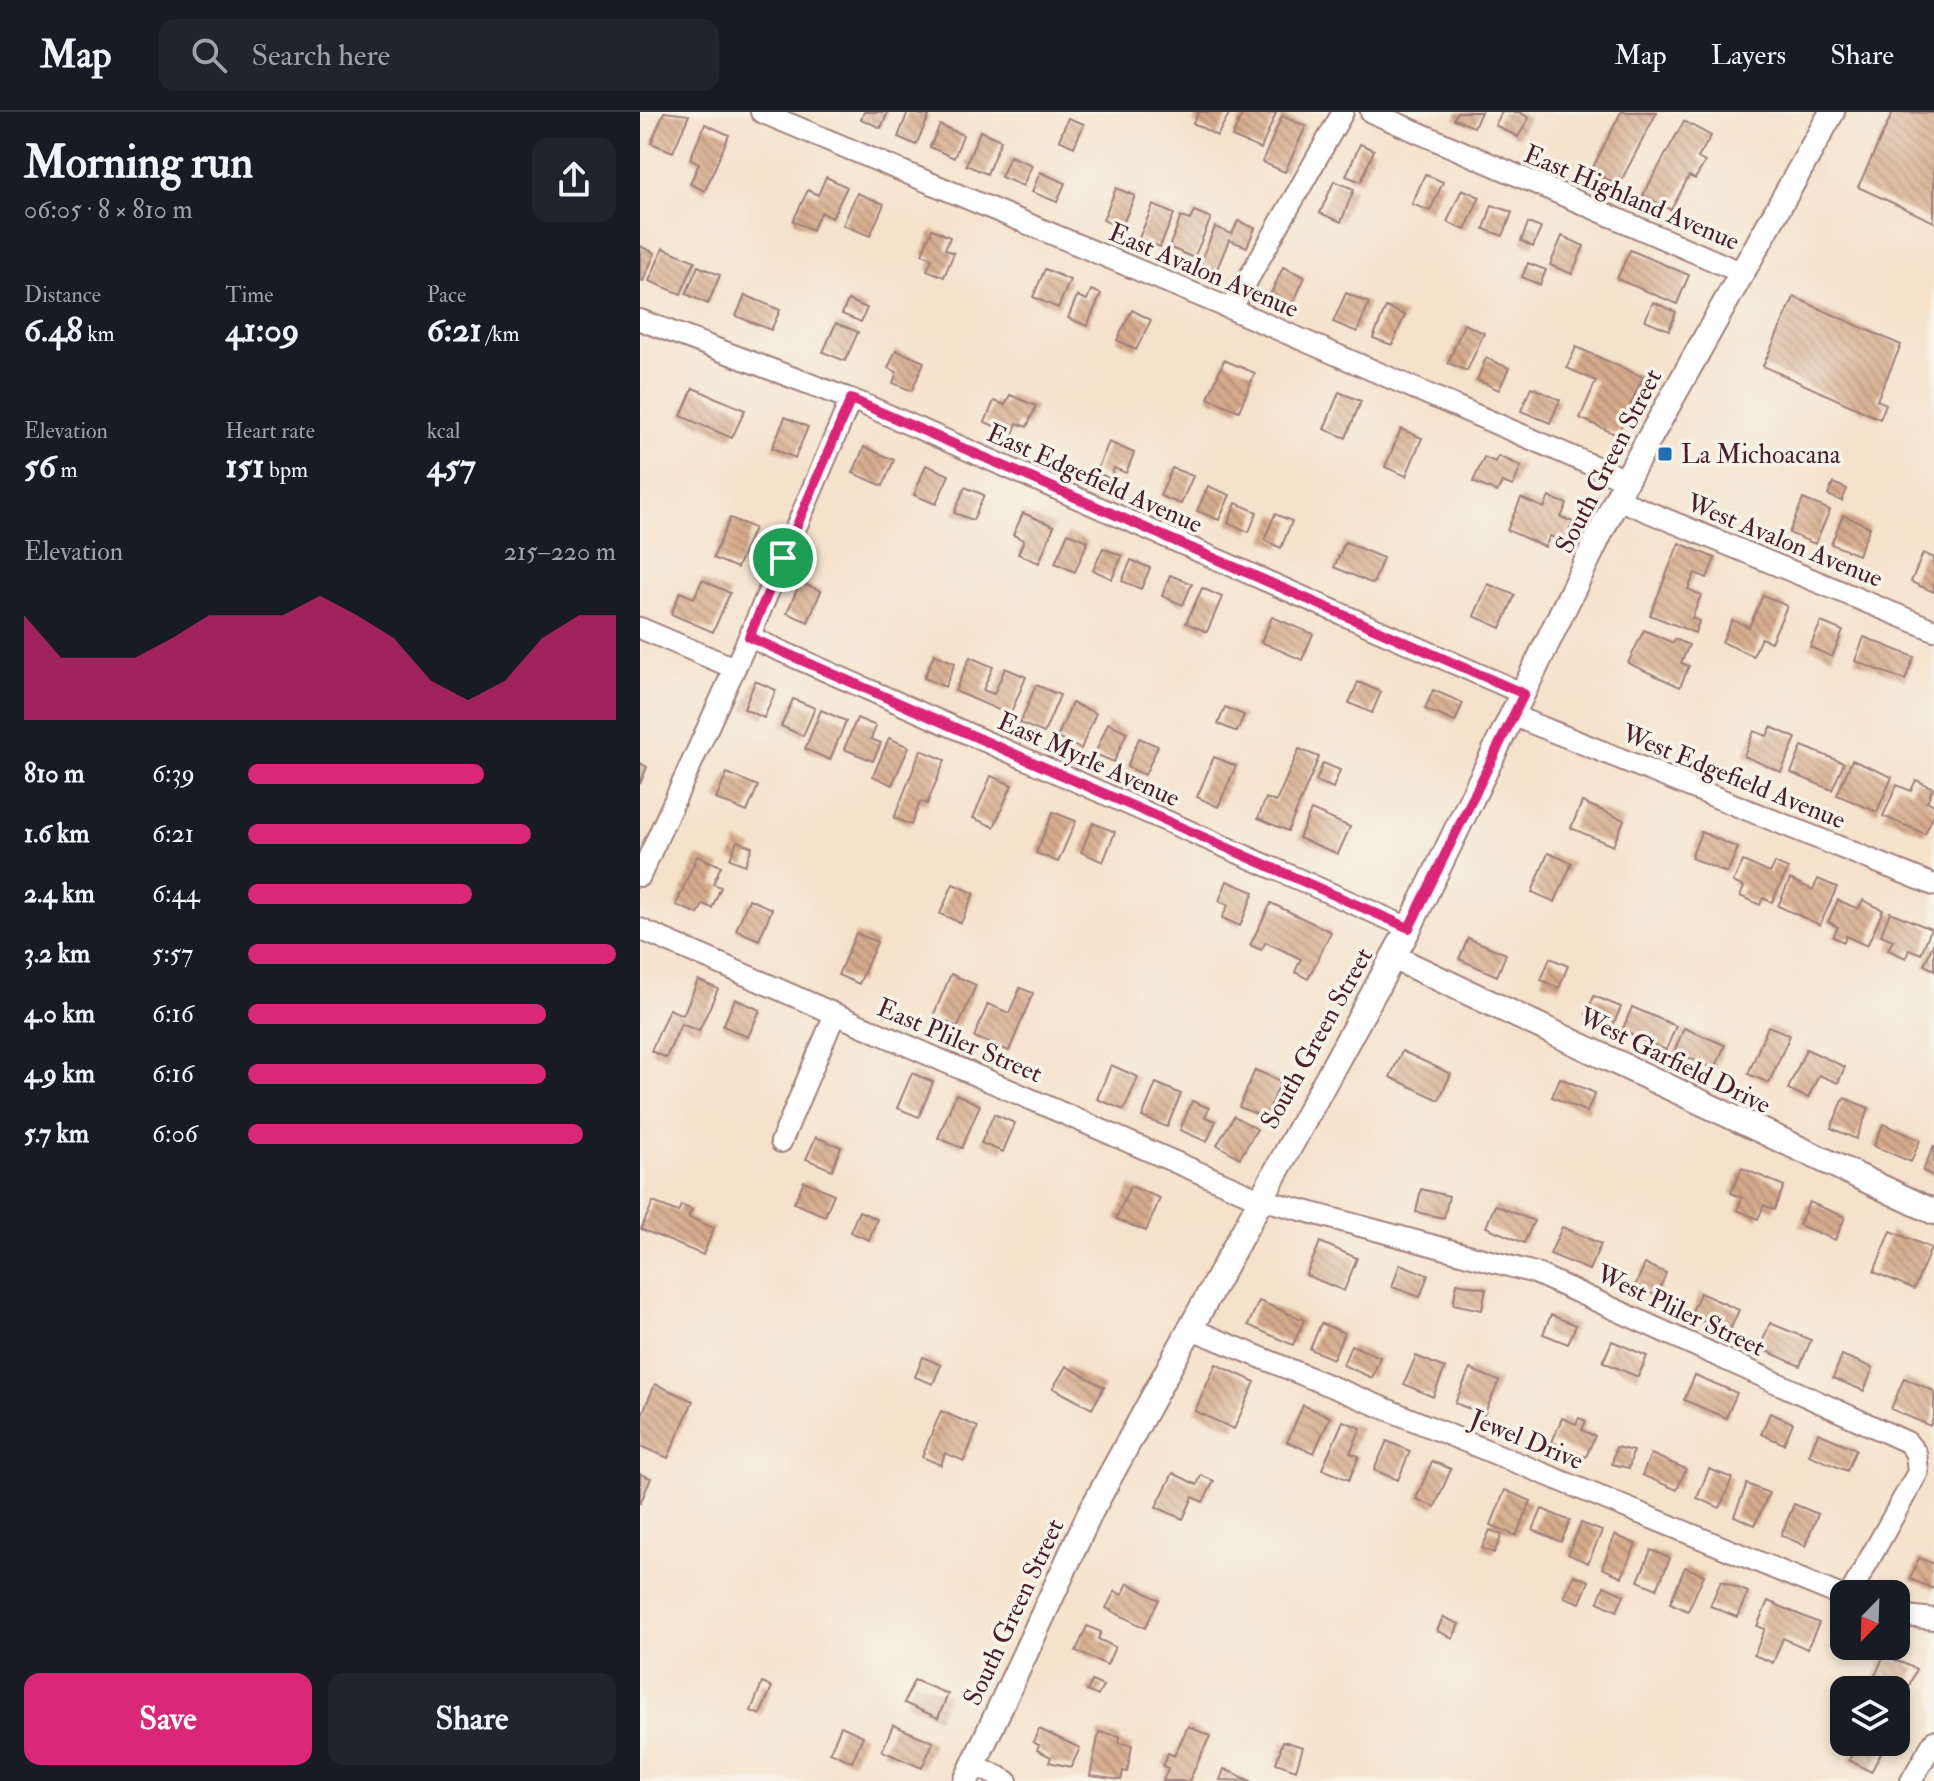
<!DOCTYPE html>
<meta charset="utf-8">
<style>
:root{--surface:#171b24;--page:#20242c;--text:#f1f3f6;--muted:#9ea1a6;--line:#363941;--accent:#db2777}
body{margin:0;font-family:"IM FELL Double Pica",serif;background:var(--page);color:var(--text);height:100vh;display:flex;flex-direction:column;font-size:30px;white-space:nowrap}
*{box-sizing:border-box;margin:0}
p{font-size:26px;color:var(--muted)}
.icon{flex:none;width:44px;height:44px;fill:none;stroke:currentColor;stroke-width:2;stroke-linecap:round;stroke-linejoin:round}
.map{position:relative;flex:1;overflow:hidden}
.side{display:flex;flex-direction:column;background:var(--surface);width:640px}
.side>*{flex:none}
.needle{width:52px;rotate:203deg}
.buttons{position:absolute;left:1190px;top:1468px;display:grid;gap:16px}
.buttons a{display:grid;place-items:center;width:80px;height:80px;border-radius:16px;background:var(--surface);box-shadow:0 4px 12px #0003;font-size:40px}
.pin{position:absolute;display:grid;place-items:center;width:68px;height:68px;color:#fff;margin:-34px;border:4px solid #fff;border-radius:50%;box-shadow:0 2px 8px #0007}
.round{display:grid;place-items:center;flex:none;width:84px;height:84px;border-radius:16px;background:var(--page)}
.head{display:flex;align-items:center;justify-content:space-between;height:136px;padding:0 24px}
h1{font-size:44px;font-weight:700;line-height:60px}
.metrics{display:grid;grid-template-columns:repeat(3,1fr);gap:12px;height:136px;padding:8px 24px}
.metrics div{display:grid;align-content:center}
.metrics b{font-size:34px;font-weight:700}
.metrics small{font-size:22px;font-weight:400}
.metrics p{font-size:22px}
.chart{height:224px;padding:16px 24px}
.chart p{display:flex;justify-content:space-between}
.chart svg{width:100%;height:144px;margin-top:8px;fill:var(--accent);opacity:.7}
.action{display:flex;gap:16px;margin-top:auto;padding:16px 24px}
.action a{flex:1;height:92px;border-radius:16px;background:var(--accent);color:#fff;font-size:32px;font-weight:700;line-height:92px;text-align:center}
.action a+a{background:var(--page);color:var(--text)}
ul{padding:0 24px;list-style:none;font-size:26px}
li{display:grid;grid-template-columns:128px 96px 1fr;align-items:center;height:60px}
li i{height:20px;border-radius:10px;background:var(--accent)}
header{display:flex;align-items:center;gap:48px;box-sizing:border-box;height:112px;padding:0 40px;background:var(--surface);border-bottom:2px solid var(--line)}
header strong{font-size:38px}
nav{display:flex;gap:44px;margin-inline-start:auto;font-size:28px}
.search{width:560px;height:72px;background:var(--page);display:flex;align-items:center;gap:20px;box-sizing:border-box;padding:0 28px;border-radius:16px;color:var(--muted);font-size:30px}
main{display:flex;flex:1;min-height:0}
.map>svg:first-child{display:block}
.building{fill:url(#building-back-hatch)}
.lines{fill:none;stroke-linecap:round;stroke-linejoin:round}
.minor-casing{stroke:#a0807b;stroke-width:24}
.tertiary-casing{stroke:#a0807b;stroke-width:28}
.minor{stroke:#fff;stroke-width:20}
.tertiary{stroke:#fff;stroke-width:24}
.route-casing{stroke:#fff;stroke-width:16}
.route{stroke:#db2777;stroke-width:10}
.poi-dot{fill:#1f6fb2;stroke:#f7f3e8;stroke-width:3}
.labels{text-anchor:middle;stroke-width:7;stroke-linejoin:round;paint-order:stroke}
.street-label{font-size:26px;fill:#4a1f2b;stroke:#f7f3e8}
.poi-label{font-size:26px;fill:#4a1f2b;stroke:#f7f3e8;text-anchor:start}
</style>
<header>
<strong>Map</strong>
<div class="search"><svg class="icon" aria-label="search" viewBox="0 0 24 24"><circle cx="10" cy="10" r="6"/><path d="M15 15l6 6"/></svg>Search here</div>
<nav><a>Map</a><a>Layers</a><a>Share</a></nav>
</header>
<main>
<section class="side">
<div class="head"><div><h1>Morning run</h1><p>06:05 · 8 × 810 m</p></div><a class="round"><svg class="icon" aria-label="share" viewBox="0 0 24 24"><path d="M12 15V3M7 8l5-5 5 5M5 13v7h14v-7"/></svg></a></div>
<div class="metrics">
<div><p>Distance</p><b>6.48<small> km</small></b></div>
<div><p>Time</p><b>41:09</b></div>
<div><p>Pace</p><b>6:21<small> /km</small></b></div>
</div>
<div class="metrics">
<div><p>Elevation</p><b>56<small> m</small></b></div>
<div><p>Heart rate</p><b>151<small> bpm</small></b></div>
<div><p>kcal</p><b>457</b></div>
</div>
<div class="chart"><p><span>Elevation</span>215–220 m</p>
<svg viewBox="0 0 160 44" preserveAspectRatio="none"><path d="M0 44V12L10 25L20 25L30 25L40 19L50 12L60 12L70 12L80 6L90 12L100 19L110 32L120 38L130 32L140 19L150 12L160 12V44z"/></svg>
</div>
<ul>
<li><b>810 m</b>6:39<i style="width:64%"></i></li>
<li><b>1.6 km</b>6:21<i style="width:77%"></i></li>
<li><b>2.4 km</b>6:44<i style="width:61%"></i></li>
<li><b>3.2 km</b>5:57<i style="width:100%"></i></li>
<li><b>4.0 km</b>6:16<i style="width:81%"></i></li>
<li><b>4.9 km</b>6:16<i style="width:81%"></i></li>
<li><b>5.7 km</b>6:06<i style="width:91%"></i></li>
</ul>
<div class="action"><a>Save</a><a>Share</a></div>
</section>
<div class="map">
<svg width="1294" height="1669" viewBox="0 0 1294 1669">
<defs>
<pattern id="building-back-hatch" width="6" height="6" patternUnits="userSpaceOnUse" patternTransform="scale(2)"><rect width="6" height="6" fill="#d6ab8c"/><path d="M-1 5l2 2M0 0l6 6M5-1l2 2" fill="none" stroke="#b08b73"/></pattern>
</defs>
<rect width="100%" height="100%" fill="#f7f3e8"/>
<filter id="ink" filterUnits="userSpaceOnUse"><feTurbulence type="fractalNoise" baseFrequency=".0125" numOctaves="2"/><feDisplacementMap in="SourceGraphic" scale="16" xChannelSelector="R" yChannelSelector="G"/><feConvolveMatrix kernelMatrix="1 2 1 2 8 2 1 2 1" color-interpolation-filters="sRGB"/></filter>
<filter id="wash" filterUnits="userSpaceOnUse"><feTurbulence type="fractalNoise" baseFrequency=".006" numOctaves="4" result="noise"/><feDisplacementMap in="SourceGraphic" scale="32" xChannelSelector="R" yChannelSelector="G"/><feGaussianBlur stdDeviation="1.8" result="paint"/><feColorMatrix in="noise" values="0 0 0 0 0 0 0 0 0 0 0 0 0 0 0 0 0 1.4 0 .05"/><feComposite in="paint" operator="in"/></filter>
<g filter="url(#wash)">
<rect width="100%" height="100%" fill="#f5e2cb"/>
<g id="blocks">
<!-- building -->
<path class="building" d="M24 0 49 3 33 40 11 31Z
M224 0H248L241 16 221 7Z
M268 0 289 4 276 33 258 25Z
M559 0H590L577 24 553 11Z
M603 0 636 1 621 37 592 25Z
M817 0H841L834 15 814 7Z
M862 0H879L889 6 878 25 855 13Z
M981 0H1017L979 73 951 59Z
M1253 0 1294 1V110L1218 75Z
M642 4 666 14 645 60 622 50Z
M428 6 444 12 434 35 419 28Z
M1044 9 1071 24 1058 46 1065 50 1055 67 1049 64 1031 98 1003 83Z
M65 12 89 23 65 79 50 72 59 51 50 47Z
M300 13 323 23 314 46 290 35Z
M340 19 361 28 347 62 326 53Z
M720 32 734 38 721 70 706 64Z
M370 44 392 53 383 74 361 65Z
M400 60 425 71 417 90 392 80Z
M785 62 803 70 790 99 772 92Z
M186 65 207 75 192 106 181 100 172 118 153 109 168 78 178 83Z
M694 69 714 77 701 110 680 101Z
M476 76 495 84 481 116 463 108Z
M822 77 840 85 825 118 807 110Z
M217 81 244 92 230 124 203 113Z
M513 93 534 102 520 135 499 126Z
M852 93 872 100 863 124 844 117Z
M554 99 571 106 554 146 529 135 541 105 550 108Z
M598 109 615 116 607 135 589 128 577 157 560 151 575 115 592 122Z
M888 111 901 116 893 135 881 129Z
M292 117 310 125 305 137 314 141 304 165 287 158 292 146 282 142Z
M922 124 944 134 932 162 910 153Z
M0 134 15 141 3 169 0 168Z
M23 136 55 149 41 182 9 169Z
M990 138 1049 163 1037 192 977 167Z
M888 151 906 158 900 173 882 165Z
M58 154 80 163 68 192 46 182Z
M643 155 665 165 652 194 630 184Z
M405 157 430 168 418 196 393 185Z
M451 178 461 182 447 214 428 206 437 184 447 188Z
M706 181 729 191 717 220 693 210Z
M105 183 140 198 131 218 96 204Z
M1154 185 1261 233 1237 288 1246 292 1240 307 1123 254Z
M208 188 227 196 221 210 202 202Z
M1013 190 1036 200 1029 218 1005 208Z
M746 195 765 203 752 233 733 226Z
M492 198 511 208 496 238 477 228Z
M196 211 218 220 205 249 183 240Z
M824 212 844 221 827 259 808 251Z
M936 235 1003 265 977 323 940 306 956 269 927 256Z
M256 238 284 250 272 279 253 271 257 260 248 256Z
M846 246 869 256 859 278 837 268Z
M584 248 615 261 599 299 568 286Z
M891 275 920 288 910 311 881 299Z
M53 276 105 298 92 326 41 304Z
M699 280 721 289 706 326 684 317Z
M370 283 396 294 387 315 377 311 373 322 345 310 354 289 365 293Z
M145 305 168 315 155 346 132 336Z
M761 317 782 326 766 364 745 355Z
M469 330 494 341 486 361 474 356 470 367 456 360Z
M224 335 254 348 243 374 213 361Z
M858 344 881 354 873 374 862 370 857 380 833 370 844 345 855 350Z
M286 353 309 363 296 392 274 383Z
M532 356 553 364 541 392 520 384Z
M1193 371 1207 377 1202 389 1188 383Z
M568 374 590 383 579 408 557 399Z
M325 375 344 383 333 408 314 401Z
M909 385 927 392 921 405 933 410 924 430 910 424 905 435 867 418 881 386 904 396Z
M1163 387 1190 398 1175 432 1149 421Z
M596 391 617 400 609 420 588 411Z
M383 401 414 414 399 451 378 442 384 428 373 423Z
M635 402 652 409 641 436 624 428Z
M1203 403 1230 415 1218 443 1191 432Z
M90 406 114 416 97 456 73 446Z
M428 421 448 429 435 460 415 451Z
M705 430 743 446 733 472 694 455Z
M1039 431 1075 446 1067 466 1055 461 1048 477 1061 483 1052 506 1059 509 1055 521 1010 503Z
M463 436 482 444 472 467 453 458Z
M1283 441 1294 446V480L1271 470Z
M491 448 510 456 501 477 482 469Z
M530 463 552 472 543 493 522 484Z
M62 468 90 481 73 520 31 502 40 480 54 486Z
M160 470 181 479 168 510 147 501Z
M848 472 875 483 861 516 834 504Z
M562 476 582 485 567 520 546 511Z
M1123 483 1147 494 1131 530 1121 526 1113 544 1082 530 1092 508 1109 515Z
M632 505 673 522 662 548 621 530Z
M1181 510 1203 519 1192 545 1170 535Z
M1004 518 1033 531 1035 527 1049 533 1041 551 1049 554 1040 575 988 551Z
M1224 525 1274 545 1265 568 1215 549Z
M294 542 315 551 305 575 284 566Z
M330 545 353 555 343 578 354 582 365 556 386 565 370 603 315 579Z
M115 569 136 578 124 606 104 597Z
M718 570 741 580 732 601 709 591Z
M396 573 420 583 404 621 380 611Z
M793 578 823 591 815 610 785 597Z
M153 587 175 596 163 624 141 614Z
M432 591 456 601 441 637 417 626Z
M585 595 604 603 597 620 578 612Z
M181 598 206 609 190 648 165 637Z
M217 606 236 614 231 627 241 631 233 649 204 637Z
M468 611 487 620 474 650 455 642Z
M1131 615 1156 626 1141 660 1104 644 1114 619 1127 624Z
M249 626 269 635 252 673 233 664Z
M499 626 518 634 505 663 487 655Z
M1162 634 1204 651 1192 678 1151 661Z
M659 637 679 645 648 719 618 706 626 686 636 690Z
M281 638 305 648 287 692 280 690 271 713 254 706Z
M574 645 596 654 578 695 557 685Z
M1212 648 1252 665 1237 700 1197 683Z
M0 651 7 655 0 672Z
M683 651 700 658 693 676 676 669Z
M87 661 118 674 107 700 76 687Z
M351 664 372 673 354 715 333 706Z
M1276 668 1293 676 1287 689 1294 693V702L1285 722 1243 704 1257 673 1271 679Z
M942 690 984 708 973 734 931 716Z
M671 698 710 715 698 742 659 726Z
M413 700 436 709 418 750 396 741Z
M453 711 475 720 463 750 441 740Z
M1061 720 1098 736 1087 761 1051 746Z
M97 729 112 735 105 753 90 747Z
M908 741 932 751 915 790 892 780Z
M57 744 81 754 73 772 81 775 72 796 63 792 58 802 36 793Z
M1103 749 1130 761 1135 751 1148 757 1132 790 1123 786 1120 793 1100 784 1104 775 1093 770Z
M1150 767 1173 778 1178 767 1197 775 1180 813 1138 794Z
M587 769 614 780 600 814 582 806 588 793 579 789Z
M313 772 334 781 321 811 300 802Z
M109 787 132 797 119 828 96 818Z
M1198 788 1218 797 1223 788 1243 798 1227 834 1206 824 1204 830 1193 825 1198 815 1188 810Z
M631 791 691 820 668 867 655 860 661 847 626 830 621 838 610 833Z
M1250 800 1291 817 1281 842 1269 837 1266 846 1248 838 1253 828 1241 823Z
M216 821 237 830 219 872 198 863Z
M828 826 866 842 857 864 819 847Z
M1294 830V858L1284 853Z
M910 846 928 854 919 876 901 868Z
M311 862 336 873 318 915 293 904Z
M58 868 78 877 59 919 41 912 26 946 11 939 29 897 43 903Z
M380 876 393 881 369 939 334 925 348 892 369 901Z
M954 884 981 895 973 913 946 902Z
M95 887 120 898 108 925 83 914Z
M992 895 1036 914 1026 938 982 919Z
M1128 914 1150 923 1129 971 1108 962Z
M1044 916 1085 933 1075 957 1034 940Z
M1166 937 1205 955 1198 971 1179 963 1168 986 1148 977Z
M762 939 811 962 799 988 750 965Z
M471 953 498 965 484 998 457 987Z
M615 958 641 969 625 1006 599 995Z
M272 961 293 970 279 1005 257 996Z
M920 966 955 981 947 1000 912 985Z
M516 971 541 982 527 1015 502 1005Z
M316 982 340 993 322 1036 298 1026Z
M1204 986 1229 996 1216 1027 1191 1016Z
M552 989 569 996 565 1005 576 1009 567 1030 540 1018Z
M354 1002 375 1011 363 1040 341 1031Z
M594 1004 617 1017 600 1046 577 1033Z
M1243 1012 1280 1028 1271 1050 1234 1034Z
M176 1025 201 1035 192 1058 166 1047Z
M1294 1033V1064L1283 1059Z
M1102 1056 1144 1074 1134 1098 1124 1093 1118 1107 1097 1098 1102 1086 1091 1081Z
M164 1069 194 1082 185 1104 154 1091Z
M490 1074 520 1086 506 1119 476 1107Z
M781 1077 809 1084 804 1106 776 1100Z
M13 1090 38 1100 41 1093 52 1098 48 1105 74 1116 63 1143 1 1117Z
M1169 1090 1205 1105 1195 1128 1159 1113Z
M855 1093 894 1109 884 1131 846 1115Z
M219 1099 237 1107 229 1128 210 1120Z
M922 1115 961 1132 949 1158 910 1142Z
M1251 1119 1291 1136 1274 1177 1234 1160Z
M680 1130 717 1146 704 1179 666 1163Z
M760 1152 788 1163 780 1185 752 1175Z
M1005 1152 1026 1161 1017 1184 995 1174Z
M817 1171 846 1177 842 1198 813 1192Z
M1060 1181 1099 1198 1089 1220 1050 1204Z
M619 1189 664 1208 653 1233 608 1213Z
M911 1203 936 1213 928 1232 903 1222Z
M681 1211 704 1221 693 1247 670 1237Z
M1130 1211 1171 1228 1160 1254 1120 1236Z
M972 1229 1007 1244 998 1265 963 1250Z
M711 1233 740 1245 732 1266 703 1253Z
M1202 1243 1233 1256 1224 1279 1193 1266Z
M776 1244 805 1256 793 1285 764 1272Z
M283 1245 301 1253 293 1272 275 1265Z
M576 1252 615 1270 594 1317 555 1299Z
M426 1254 464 1275 452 1297 413 1276Z
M830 1257 859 1269 844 1303 815 1291Z
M1055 1263 1097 1281 1086 1306 1044 1288Z
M1264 1266 1294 1279V1303L1290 1314 1251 1297Z
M15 1272 53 1289 28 1346 0 1334V1307Z
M663 1293 690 1305 674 1341 647 1330Z
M301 1299 338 1315 324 1349 305 1341 301 1353 282 1345Z
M1130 1301 1153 1311 1144 1332 1121 1322Z
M922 1306 936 1312 939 1306 946 1309 942 1318 955 1324 946 1345 912 1330Z
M703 1309 721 1316 710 1341 719 1344 709 1368 682 1357Z
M1178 1321 1216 1337 1207 1359 1169 1343Z
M747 1329 770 1339 758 1368 734 1358Z
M976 1335 993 1339 989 1356 972 1352Z
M1011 1342 1046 1357 1037 1378 1002 1363Z
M792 1349 811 1357 795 1395 776 1387Z
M1069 1357 1092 1366 1080 1396 1057 1386Z
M533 1361 557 1373 561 1363 574 1369 563 1390 553 1385 543 1407 516 1395Z
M0 1362 11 1366 0 1392Z
M1107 1372 1129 1381 1115 1413 1094 1404Z
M865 1378 891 1389 876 1424 851 1413Z
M1154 1392 1178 1402 1165 1434 1141 1423Z
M902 1397 930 1409 921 1430 893 1418Z
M941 1411 962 1419 948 1451 928 1442Z
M850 1418 862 1423 854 1441 842 1436Z
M975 1423 996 1432 982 1465 962 1456Z
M1011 1438 1030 1446 1017 1477 998 1469Z
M1279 1446 1294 1452V1477L1270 1467Z
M1045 1455 1064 1463 1048 1499 1030 1491Z
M934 1463 949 1469 940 1491 924 1485Z
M1081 1469 1108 1480 1097 1505 1070 1494Z
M488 1471 519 1488 505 1516 466 1496 475 1479 482 1483Z
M964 1474 984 1483 977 1499 958 1490Z
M1128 1489 1179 1511 1167 1537 1143 1526 1133 1551 1114 1543 1125 1517 1117 1514Z
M803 1505 819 1512 813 1526 797 1519Z
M447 1514 461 1520 458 1527 475 1535 467 1553 436 1539Z
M1244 1543 1276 1557 1261 1594 1256 1592V1578H1240L1244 1570 1234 1566Z
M274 1568 308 1582 298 1606 264 1591Z
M452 1569 463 1574 458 1584 447 1579Z
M122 1571 132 1575 120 1603 111 1599Z
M253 1613 293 1630 282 1656 242 1639Z
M201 1614 223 1624 212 1650 190 1640Z
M548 1614 570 1624 549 1669H523L528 1656 523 1654 528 1641 534 1644Z
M399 1617 440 1636 431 1655 409 1650 411 1645 397 1638 399 1633 393 1630Z
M459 1620 480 1624 479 1631 492 1633 487 1660 483 1659 481 1668 450 1664Z
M643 1629 663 1635 656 1658 636 1651Z
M1219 1630H1247L1231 1660 1209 1648Z
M584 1657 611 1669 580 1668Z"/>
</g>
</g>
<g filter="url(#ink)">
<use href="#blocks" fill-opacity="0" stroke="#a0807b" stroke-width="2"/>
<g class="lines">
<defs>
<path id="minor" d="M121 0 591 197 986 368
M731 0 1100 160
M591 197 703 0
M0 208 223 292 884 582
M977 387 1294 518
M0 516 94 556
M109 525 769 816
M874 604 1294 773
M0 764 109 525 211 287
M0 817 620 1087 895 1161 1267 1330 1276 1341 1278 1360 1210 1482
M141 1030 195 902
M549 1216 1204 1485
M1256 1503 1294 1507
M333 1652 367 1669
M1271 1669 1294 1629"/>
<path id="tertiary" d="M753 845 1294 1100
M326 1669 451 1399 769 816 986 368 1192 0"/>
</defs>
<!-- minor casing -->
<use href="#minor" class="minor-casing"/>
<!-- tertiary casing -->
<use href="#tertiary" class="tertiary-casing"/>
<!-- minor -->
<use href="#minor" class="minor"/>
<!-- tertiary -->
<use href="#tertiary" class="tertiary"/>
</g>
</g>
<g class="lines" filter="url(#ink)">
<defs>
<path id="route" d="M211 287 884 582 769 816 109 525Z"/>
</defs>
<!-- route casing -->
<use href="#route" class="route-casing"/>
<!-- route -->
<use href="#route" class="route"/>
</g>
<!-- markers -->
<rect class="poi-dot" x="1017" y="334" width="16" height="16" rx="4"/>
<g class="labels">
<!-- street labels -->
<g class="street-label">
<text transform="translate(992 85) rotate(23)" y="9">East Highland Avenue</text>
<text transform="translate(564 158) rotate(23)" y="9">East Avalon Avenue</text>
<text transform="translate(968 349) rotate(-63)" y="9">South Green Street</text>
<text transform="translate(455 366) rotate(24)" y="9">East Edgefield Avenue</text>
<text transform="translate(1145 428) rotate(22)" y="9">West Avalon Avenue</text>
<text transform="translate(449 647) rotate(24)" y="9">East Myrle Avenue</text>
<text transform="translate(1094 664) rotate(22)" y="9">West Edgefield Avenue</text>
<text transform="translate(676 926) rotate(-61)" y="9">South Green Street</text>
<text transform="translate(320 928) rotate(23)" y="9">East Pliler Street</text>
<text transform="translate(1035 948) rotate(26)" y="9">West Garfield Drive</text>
<text transform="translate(1041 1198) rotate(25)" y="9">West Pliler Street</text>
<text transform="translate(887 1327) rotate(22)" y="9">Jewel Drive</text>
<text transform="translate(373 1500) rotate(-65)" y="9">South Green Street</text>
</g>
<!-- poi labels -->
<g class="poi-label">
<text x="1041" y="351">La Michoacana</text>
</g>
</g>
</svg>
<div class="buttons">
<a><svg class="needle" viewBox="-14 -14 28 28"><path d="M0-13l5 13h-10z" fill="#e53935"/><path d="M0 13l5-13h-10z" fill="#9ea1a6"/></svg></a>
<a><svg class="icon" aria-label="layers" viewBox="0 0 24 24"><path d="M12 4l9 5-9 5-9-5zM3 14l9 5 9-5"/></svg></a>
</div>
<div class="pin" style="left:143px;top:446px;background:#1e9e55"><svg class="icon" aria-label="arrive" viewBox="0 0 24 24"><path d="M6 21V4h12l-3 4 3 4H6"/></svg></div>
</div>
</main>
